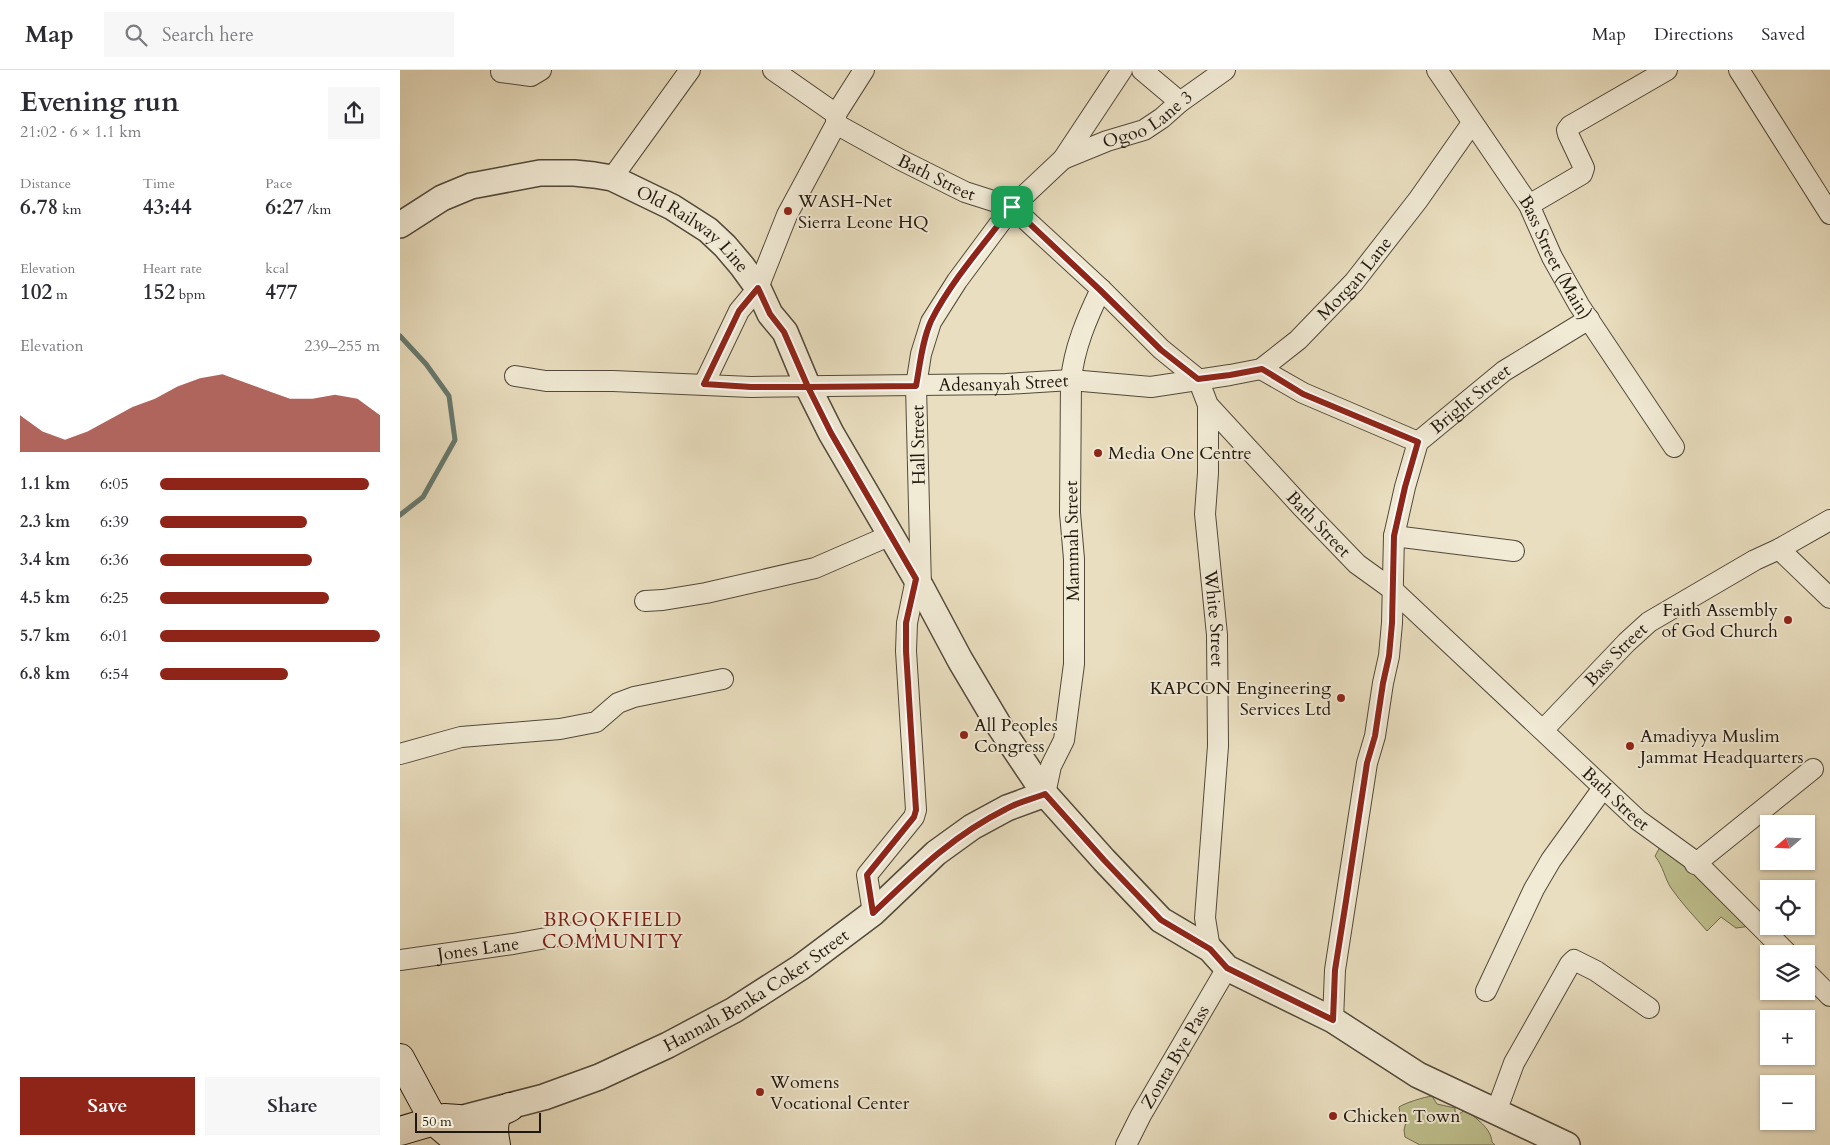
<!DOCTYPE html>
<meta charset="utf-8">
<style>
:root{--surface:#fff;--page:#f7f7f7;--text:#2b2b33;--muted:#7c7c81;--line:#e1e1e2;--accent:#8f2418}
body{margin:0;font-family:Cardo,serif;background:var(--page);color:var(--text);height:100vh;display:flex;flex-direction:column;font-size:19px;white-space:nowrap}
*{box-sizing:border-box;margin:0}
p{font-size:16px;color:var(--muted)}
.icon{flex:none;width:28px;height:28px;fill:none;stroke:currentColor;stroke-width:2;stroke-linecap:round;stroke-linejoin:round}
.map{position:relative;flex:1;overflow:hidden}
.panel{display:flex;flex-direction:column;background:var(--surface);width:400px}
.panel>*{flex:none}
.needle{width:32px;rotate:251deg}
.fabs{position:absolute;left:1360px;top:745px;display:grid;gap:10px}
.fabs a{display:grid;place-items:center;width:55px;height:55px;border-radius:0px;background:var(--surface);box-shadow:0 1px 4px #0004;font-size:25px}
.scale{position:absolute;left:15px;bottom:12px;width:126px;box-sizing:border-box;padding-left:5px;border:2px solid #20170e;border-top:0;font-size:14px;line-height:18px;white-space:nowrap;color:#20170e;-webkit-text-stroke:4px #f1ead5;paint-order:stroke}
.pin{position:absolute;display:grid;place-items:center;width:42px;height:42px;color:#fff;margin:-21px;border-radius:10px;box-shadow:0 2px 8px #0006}
.round{display:grid;place-items:center;flex:none;width:52px;height:52px;border-radius:0px;background:var(--page)}
.summary{display:flex;align-items:center;justify-content:space-between;height:85px;padding:0 20px}
h1{font-size:28px;font-weight:800;line-height:38px}
.figures{display:grid;grid-template-columns:repeat(3,1fr);gap:8px;height:85px;padding:5px 20px}
.figures div{display:grid;align-content:center}
.figures b{font-size:21px;font-weight:800}
.figures small{font-size:14px;font-weight:400}
.figures p{font-size:14px}
.chart{height:140px;padding:10px 20px}
.chart p{display:flex;justify-content:space-between}
.chart svg{width:100%;height:90px;margin-top:5px;fill:var(--accent);opacity:.7}
.button{display:flex;gap:10px;margin-top:auto;padding:10px 20px}
.button a{flex:1;height:58px;border-radius:0px;background:var(--accent);color:#fff;font-size:20px;font-weight:800;line-height:58px;text-align:center}
.button a+a{background:var(--page);color:var(--text)}
ul{padding:0 20px;list-style:none;font-size:16px}
li{display:grid;grid-template-columns:80px 60px 1fr;align-items:center;height:38px}
li i{height:12px;border-radius:6px;background:var(--accent)}
header{display:flex;align-items:center;gap:30px;box-sizing:border-box;height:70px;padding:0 25px;background:var(--surface);border-bottom:1px solid var(--line)}
header strong{font-size:24px}
nav{display:flex;gap:28px;margin-inline-start:auto;font-size:18px}
.search{width:350px;height:45px;background:var(--page);display:flex;align-items:center;gap:12px;box-sizing:border-box;padding:0 18px;border-radius:0px;color:var(--muted);font-size:19px}
main{display:flex;flex:1;min-height:0}
.map>svg:first-child{display:block}
.green{fill:#bebf8d;stroke:#6f6b4e}
.lines{fill:none;stroke-linecap:round;stroke-linejoin:round}
.stream{stroke:#677a6f;stroke-width:5}
.minor-casing{stroke:#52493a;stroke-width:22}
.tertiary-casing{stroke:#52493a;stroke-width:28}
.secondary-casing{stroke:#20170e;stroke-width:30}
.minor{stroke:#f1ead5;stroke-width:20}
.tertiary{stroke:#f1ead5;stroke-width:25}
.secondary{stroke:#f1ead5;stroke-width:28}
.route-casing{stroke:#fff;stroke-width:10}
.route{stroke:#8f2418;stroke-width:6}
.poi-dot{fill:#8f2418;stroke:#f1ead5;stroke-width:2}
.labels{text-anchor:middle;stroke-width:4;stroke-linejoin:round;paint-order:stroke}
.street-label{font-size:18px;fill:#20170e;stroke:#f1ead5}
.poi-label{font-size:18px;fill:#20170e;stroke:#f1ead5;text-anchor:start}
.neighbourhood-label{font-size:19px;letter-spacing:1px;fill:#7a1f14;stroke:#f1ead5}
</style>
<header>
<strong>Map</strong>
<div class="search"><svg class="icon" aria-label="search" viewBox="0 0 24 24"><circle cx="10" cy="10" r="6"/><path d="M15 15l6 6"/></svg>Search here</div>
<nav><a>Map</a><a>Directions</a><a>Saved</a></nav>
</header>
<main>
<section class="panel">
<div class="summary"><div><h1>Evening run</h1><p>21:02 · 6 × 1.1 km</p></div><a class="round"><svg class="icon" aria-label="share" viewBox="0 0 24 24"><path d="M12 15V3M7 8l5-5 5 5M5 13v7h14v-7"/></svg></a></div>
<div class="figures">
<div><p>Distance</p><b>6.78<small> km</small></b></div>
<div><p>Time</p><b>43:44</b></div>
<div><p>Pace</p><b>6:27<small> /km</small></b></div>
</div>
<div class="figures">
<div><p>Elevation</p><b>102<small> m</small></b></div>
<div><p>Heart rate</p><b>152<small> bpm</small></b></div>
<div><p>kcal</p><b>477</b></div>
</div>
<div class="chart"><p><span>Elevation</span>239–255 m</p>
<svg viewBox="0 0 160 44" preserveAspectRatio="none"><path d="M0 44V26L10 34L20 38L30 34L40 28L50 22L60 18L70 12L80 8L90 6L100 10L110 14L120 18L130 18L140 16L150 18L160 26V44z"/></svg>
</div>
<ul>
<li><b>1.1 km</b>6:05<i style="width:95%"></i></li>
<li><b>2.3 km</b>6:39<i style="width:67%"></i></li>
<li><b>3.4 km</b>6:36<i style="width:69%"></i></li>
<li><b>4.5 km</b>6:25<i style="width:77%"></i></li>
<li><b>5.7 km</b>6:01<i style="width:100%"></i></li>
<li><b>6.8 km</b>6:54<i style="width:58%"></i></li>
</ul>
<div class="button"><a>Save</a><a>Share</a></div>
</section>
<div class="map">
<svg width="1430" height="1075" viewBox="0 0 1430 1075">
<rect width="100%" height="100%" fill="#e9debf"/>
<filter id="stains"><feTurbulence type="fractalNoise" baseFrequency=".004" numOctaves="4"/><feColorMatrix values="0 0 0 0 .2 0 0 0 0 .09 0 0 0 0 .02 0 0 0 .5 -.17"/></filter>
<radialGradient id="worn" r=".72"><stop offset=".6" stop-color="#630" stop-opacity="0"/><stop offset="1" stop-color="#630" stop-opacity=".3"/></radialGradient>
<!-- green -->
<path class="green" d="M1264 770 1351 856 1336 858 1321 847 1307 861C1295 847 1282 834 1271 818 1264 807 1264 798 1255 786Z
M1032 1026 1037 1034 1055 1038V1042L1059 1044 1065 1040C1076 1048 1091 1058 1092 1072L1095 1075H1020L1005 1067 1004 1060 1006 1052 1000 1044 999 1037C1005 1033 1024 1027 1032 1026Z"/>
<g class="lines">
<!-- stream -->
<path class="stream" d="M0 266 26 294 49 326 55 370 23 427 0 445"/>
<defs>
<g id="minor">
<path d="M373 0 436 44"/>
<path d="M742 0 780 32"/>
<path id="s1" d="M1037 0 1129 135 1152 187 1179 235 1274 377"/>
<path d="M1339 0 1430 144"/>
<path d="M101 2 131 6 141 0"/>
<path id="s2" d="M436 54 499 89 565 122 612 137 701 219 761 279 798 309 808 335 901 436 957 494 993 520 1238 750 1296 792 1388 884"/>
<path id="s3" d="M663 89 707 71 744 60 762 48 780 32 825 0"/>
<path d="M212 108 290 0"/>
<path d="M1129 135 1182 104 1184 98 1168 64 1167 60 1170 56 1267 0"/>
<path d="M861 299 903 323 1018 372"/>
<path id="s4" d="M115 306 146 311H213L351 317 606 314 671 310 751 317 830 305 861 299 898 270 954 212 1018 130 1072 53"/>
<path d="M304 314 339 241 358 218 387 145 436 54V44L464 0"/>
<path id="s5" d="M808 335V403L805 444 817 565 818 676 805 848 810 879"/>
<path d="M994 466 1114 481"/>
<path d="M1379 479 1430 528"/>
<path d="M521 517 516 316 521 284 531 252 557 211 612 137 663 89 722 0"/>
<path d="M245 531 263 530 306 523 415 498 491 465"/>
<path id="s6" d="M1143 660 1227 572 1249 552 1355 490 1379 479 1430 450"/>
<path d="M0 684 61 667 160 659 196 652 218 633 234 627 323 609"/>
<path d="M645 724 651 696 664 670 674 594V489L670 443 671 310C674 278 687 248 701 219"/>
<path d="M1296 792 1295 794 1413 699"/>
<path d="M473 843 467 805 514 747 516 740 506 581 507 553 516 509"/>
<path id="s7" d="M0 890 113 874 185 861"/>
<path d="M1406 902 1430 926"/>
<path d="M1086 921 1134 819 1151 790 1203 718"/>
<path id="s8" d="M933 950 935 900 967 693 975 666 983 613 989 586 992 553 994 466 1005 417 1018 372 1104 301 1189 249"/>
<path d="M1096 1042 1114 993 1170 894 1174 890 1196 901 1249 938"/>
<path id="s9" d="M726 1075 741 1045 827 898"/>
</g>
<g id="tertiary">
<path id="s10" d="M0 155 42 128 71 116 140 103H174L194 105 212 108 272 137 308 160 325 176 342 196 358 218 370 244 385 262 408 317 431 363 521 517 560 590 598 654 645 724 704 790 761 850 810 879 827 898 933 950 1018 1005 1167 1075"/>
<path id="s11" d="M59 1049 144 1027 199 1007 268 975 334 940 401 897 473 843 536 783 572 757 607 738 645 724"/>
</g>
<path id="secondary" d="M0 988 34 1051 62 1075
M0 1061 44 1048 59 1049 95 1075
M96 1075C94 1066 92 1051 99 1043 101 1041 107 1039 110 1037"/>
</defs>
<!-- minor casing -->
<use href="#minor" class="minor-casing"/>
<!-- tertiary casing -->
<use href="#tertiary" class="tertiary-casing"/>
<!-- secondary casing -->
<use href="#secondary" class="secondary-casing"/>
<!-- minor -->
<use href="#minor" class="minor"/>
<!-- tertiary -->
<use href="#tertiary" class="tertiary"/>
<!-- secondary -->
<use href="#secondary" class="secondary"/>
</g>
<g class="lines">
<defs>
<path id="route" d="M612 137C585 173 551 211 531 251 522 271 520 295 516 316L408 317 384 262 370 244 358 218 339 241 304 314 351 317H408L431 363 516 509 506 553V581L516 740 514 747 467 805 473 843C516 802 552 766 606 739 618 732 632 729 645 724L704 790 761 850 810 879 827 898 933 950 935 900 946 831 967 693 975 666 983 613 989 586 992 553 994 466 1005 417 1018 372 903 324 862 299 830 305 798 309 761 280 700 220 612 137"/>
</defs>
<!-- route casing -->
<use href="#route" class="route-casing"/>
<!-- route -->
<use href="#route" class="route"/>
</g>
<!-- markers -->
<g class="poi-dot">
<circle cx="388" cy="141" r="5"/>
<circle cx="698" cy="383" r="5"/>
<circle cx="1388" cy="550" r="5"/>
<circle cx="941" cy="628" r="5"/>
<circle cx="564" cy="665" r="5"/>
<circle cx="1230" cy="676" r="5"/>
<circle cx="360" cy="1022" r="5"/>
<circle cx="933" cy="1046" r="5"/>
</g>
<g class="labels">
<!-- street labels -->
<g class="street-label">
<text dy="6" stroke="none"><textPath href="#s3" startOffset="94">Ogoo Lane 3</textPath></text>
<text dy="6" stroke="none"><textPath href="#s2" startOffset="114">Bath Street</textPath></text>
<text dy="6" stroke="none"><textPath href="#s10" startOffset="320">Old Railway Line</textPath></text>
<text dy="6" stroke="none"><textPath href="#s1" startOffset="222">Bass Street (Main)</textPath></text>
<text dy="6" stroke="none"><textPath href="#s4" startOffset="879">Morgan Lane</textPath></text>
<text dy="6" stroke="none"><textPath href="#s4" startOffset="489">Adesanyah Street</textPath></text>
<text dy="6" stroke="none"><textPath href="#s8" startOffset="654">Bright Street</textPath></text>
<text transform="translate(518 375) rotate(-91)" y="6">Hall Street</text>
<text dy="6" stroke="none"><textPath href="#s2" startOffset="639">Bath Street</textPath></text>
<text transform="translate(672 471) rotate(-91)" y="6">Mammah Street</text>
<text dy="6" stroke="none"><textPath href="#s5" startOffset="214">White Street</textPath></text>
<text dy="6" stroke="none"><textPath href="#s6" startOffset="105">Bass Street</textPath></text>
<text dy="6" stroke="none"><textPath href="#s2" startOffset="1044">Bath Street</textPath></text>
<text dy="6" stroke="none"><textPath href="#s7" startOffset="79">Jones Lane</textPath></text>
<text dy="6" stroke="none"><textPath href="#s11" startOffset="326">Hannah Benka Coker Street</textPath></text>
<text dy="6" stroke="none"><textPath href="#s9" startOffset="101">Zonta Bye Pass</textPath></text>
</g>
<!-- poi labels -->
<g class="poi-label">
<text x="398" y="137">WASH-Net<tspan x="398" dy="21">Sierra Leone HQ</tspan></text>
<text x="708" y="389">Media One Centre</text>
<text x="1378" y="546" text-anchor="end">Faith Assembly<tspan x="1378" dy="21">of God Church</tspan></text>
<text x="931" y="624" text-anchor="end">KAPCON Engineering<tspan x="931" dy="21">Services Ltd</tspan></text>
<text x="574" y="661">All Peoples<tspan x="574" dy="21">Congress</tspan></text>
<text x="1240" y="672">Amadiyya Muslim<tspan x="1240" dy="21">Jammat Headquarters</tspan></text>
<text x="370" y="1018">Womens<tspan x="370" dy="21">Vocational Center</tspan></text>
<text x="943" y="1052">Chicken Town</text>
</g>
<!-- neighbourhood labels -->
<g class="neighbourhood-label">
<text x="213" y="856">BROOKFIELD<tspan x="213" dy="22">COMMUNITY</tspan></text>
</g>
</g>
<rect width="100%" height="100%" filter="url(#stains)"/>
<rect width="100%" height="100%" fill="url(#worn)"/>
</svg>
<div class="fabs">
<a><svg class="needle" viewBox="-14 -14 28 28"><path d="M0-13l5 13h-10z" fill="#e53935"/><path d="M0 13l5-13h-10z" fill="#7c7c81"/></svg></a>
<a><svg class="icon" aria-label="locate" viewBox="0 0 24 24"><circle cx="12" cy="12" r="6"/><path d="M12 2v4M12 18v4M2 12h4M18 12h4"/></svg></a>
<a><svg class="icon" aria-label="layers" viewBox="0 0 24 24"><path d="M12 4l9 5-9 5-9-5zM3 14l9 5 9-5"/></svg></a>
<a>+</a>
<a>−</a>
</div>
<div class="scale">50 m</div>
<div class="pin" style="left:612px;top:137px;background:#1e9e55"><svg class="icon" aria-label="arrive" viewBox="0 0 24 24"><path d="M6 21V4h12l-3 4 3 4H6"/></svg></div>
</div>
</main>
